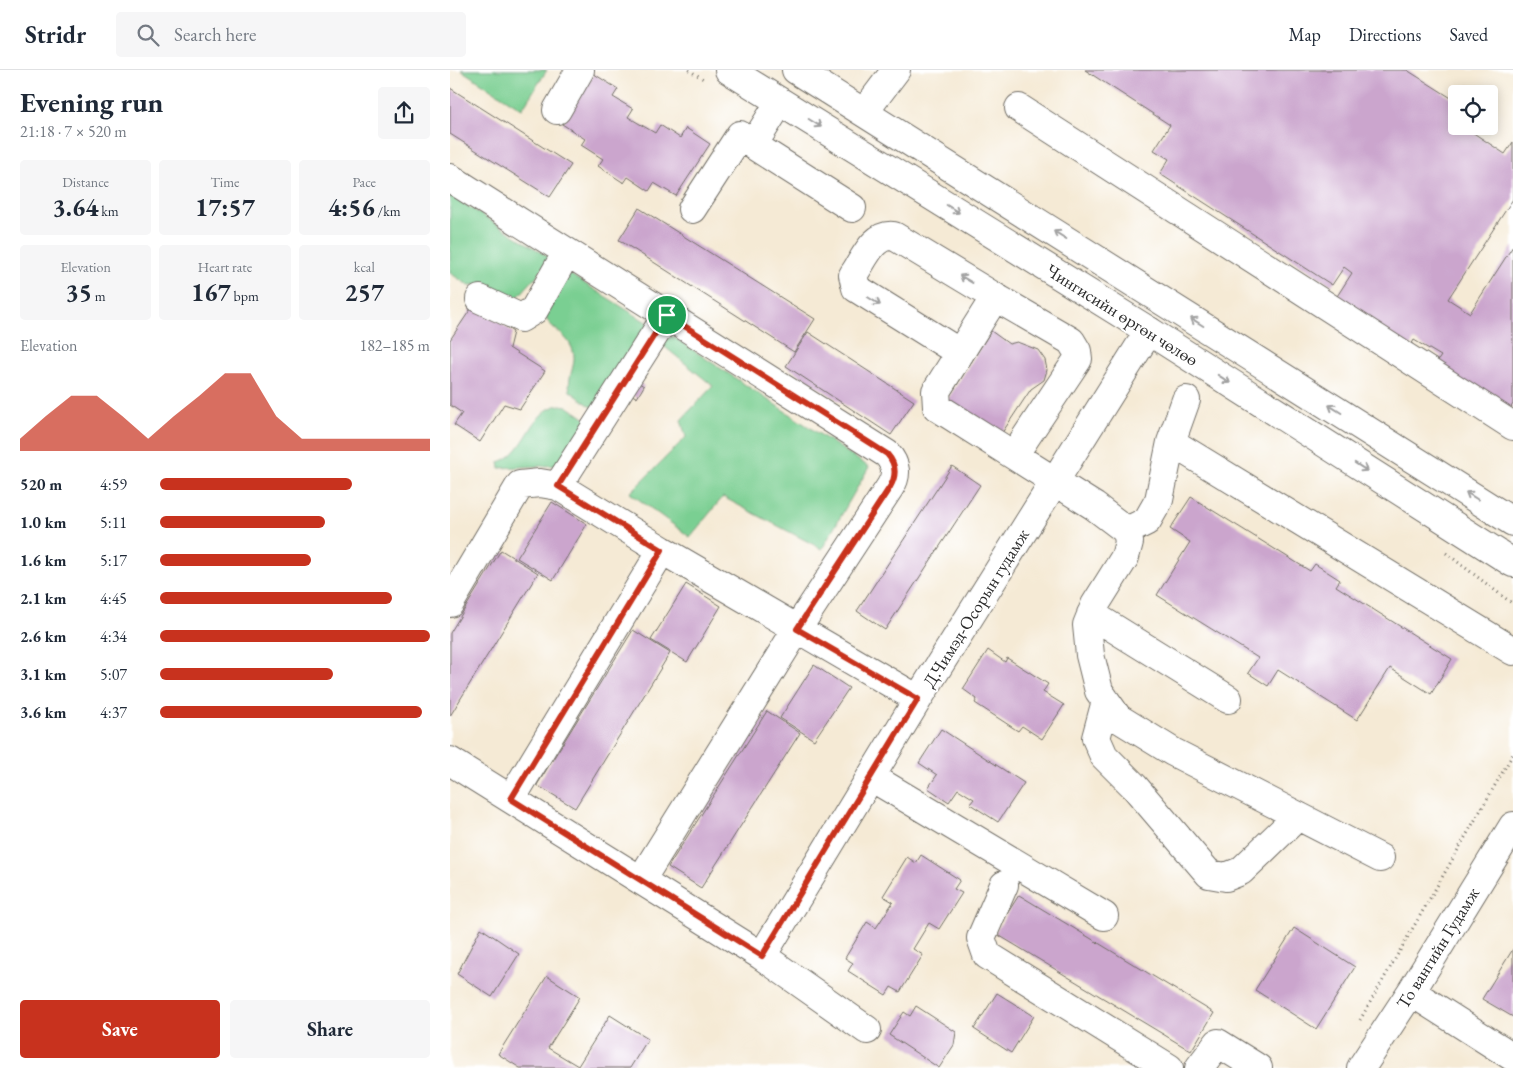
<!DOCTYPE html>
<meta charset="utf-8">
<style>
:root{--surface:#fff;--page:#f6f6f7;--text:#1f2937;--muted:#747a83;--line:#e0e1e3;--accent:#c8321e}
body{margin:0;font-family:"EB Garamond",serif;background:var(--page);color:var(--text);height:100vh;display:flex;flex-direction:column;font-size:19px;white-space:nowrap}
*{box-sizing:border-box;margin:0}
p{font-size:16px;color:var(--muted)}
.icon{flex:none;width:28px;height:28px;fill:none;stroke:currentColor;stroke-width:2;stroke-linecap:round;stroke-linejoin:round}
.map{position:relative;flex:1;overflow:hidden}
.drawer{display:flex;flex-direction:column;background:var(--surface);width:450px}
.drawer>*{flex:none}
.tools{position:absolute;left:998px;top:15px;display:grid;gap:10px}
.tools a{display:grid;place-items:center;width:50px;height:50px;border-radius:5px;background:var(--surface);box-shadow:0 2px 12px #0003;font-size:25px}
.pin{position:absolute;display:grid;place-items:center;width:42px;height:42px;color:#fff;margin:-21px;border:2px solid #fff;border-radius:50%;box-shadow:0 1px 5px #0007}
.round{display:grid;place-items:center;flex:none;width:52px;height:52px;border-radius:5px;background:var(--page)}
.overview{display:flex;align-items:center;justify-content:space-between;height:85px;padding:0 20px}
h1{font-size:28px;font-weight:700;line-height:38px}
.stats{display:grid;grid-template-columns:repeat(3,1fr);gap:8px;height:85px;padding:5px 20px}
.stats div{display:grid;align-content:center;border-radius:5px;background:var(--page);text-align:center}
.stats b{font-size:25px;font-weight:700}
.stats small{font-size:14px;font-weight:400}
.stats p{font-size:14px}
.chart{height:140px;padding:10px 20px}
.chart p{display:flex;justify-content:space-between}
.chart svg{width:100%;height:90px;margin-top:5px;fill:var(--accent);opacity:.7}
.button{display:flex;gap:10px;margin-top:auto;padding:10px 20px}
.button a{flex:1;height:58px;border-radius:5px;background:var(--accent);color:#fff;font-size:20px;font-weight:700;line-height:58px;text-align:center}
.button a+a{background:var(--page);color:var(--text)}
ul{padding:0 20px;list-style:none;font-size:16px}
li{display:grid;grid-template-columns:80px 60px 1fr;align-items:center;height:38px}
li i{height:12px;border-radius:6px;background:var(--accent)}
header{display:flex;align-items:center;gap:30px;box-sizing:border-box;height:70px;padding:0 25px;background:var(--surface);border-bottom:1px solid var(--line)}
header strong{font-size:24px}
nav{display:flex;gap:28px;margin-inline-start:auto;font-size:18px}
.search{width:350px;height:45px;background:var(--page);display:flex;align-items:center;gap:12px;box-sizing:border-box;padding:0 18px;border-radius:5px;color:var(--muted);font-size:19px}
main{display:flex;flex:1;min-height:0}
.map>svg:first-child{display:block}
.green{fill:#7acf92;stroke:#527d5e}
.building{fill:#cba5cd}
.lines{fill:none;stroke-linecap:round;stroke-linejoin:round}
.minor-casing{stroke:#726e66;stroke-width:30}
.highway-casing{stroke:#726e66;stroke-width:30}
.path{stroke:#726e66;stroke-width:3;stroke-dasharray:1 4;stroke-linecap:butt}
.minor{stroke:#fff;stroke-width:28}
.highway{stroke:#fff;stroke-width:28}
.oneway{stroke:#a0a0a0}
.route-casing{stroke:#fff;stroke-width:10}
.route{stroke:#c8321e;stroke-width:6}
.labels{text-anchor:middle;stroke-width:4;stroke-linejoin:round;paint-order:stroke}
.street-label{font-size:18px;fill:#2b2b2b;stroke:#fff}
</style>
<header>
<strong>Stridr</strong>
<div class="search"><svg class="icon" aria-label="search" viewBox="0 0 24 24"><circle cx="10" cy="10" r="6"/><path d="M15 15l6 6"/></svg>Search here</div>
<nav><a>Map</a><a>Directions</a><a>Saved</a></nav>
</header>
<main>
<section class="drawer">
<div class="overview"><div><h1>Evening run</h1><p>21:18 · 7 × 520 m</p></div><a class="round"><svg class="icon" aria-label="share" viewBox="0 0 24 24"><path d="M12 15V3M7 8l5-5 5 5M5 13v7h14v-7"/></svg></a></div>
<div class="stats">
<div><p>Distance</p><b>3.64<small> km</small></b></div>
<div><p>Time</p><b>17:57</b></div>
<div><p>Pace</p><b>4:56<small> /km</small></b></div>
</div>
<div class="stats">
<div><p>Elevation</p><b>35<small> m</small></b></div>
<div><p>Heart rate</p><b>167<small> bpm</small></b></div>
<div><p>kcal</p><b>257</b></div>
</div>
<div class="chart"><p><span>Elevation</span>182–185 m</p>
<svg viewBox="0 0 160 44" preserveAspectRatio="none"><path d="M0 44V38L10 27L20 17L30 17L40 27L50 38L60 27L70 17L80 6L90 6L100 27L110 38L120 38L130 38L140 38L150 38L160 38V44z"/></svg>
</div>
<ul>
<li><b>520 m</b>4:59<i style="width:71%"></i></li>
<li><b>1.0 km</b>5:11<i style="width:61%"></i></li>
<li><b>1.6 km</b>5:17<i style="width:56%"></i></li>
<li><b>2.1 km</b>4:45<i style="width:86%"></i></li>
<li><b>2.6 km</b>4:34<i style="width:100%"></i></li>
<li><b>3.1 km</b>5:07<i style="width:64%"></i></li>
<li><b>3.6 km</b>4:37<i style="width:97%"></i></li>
</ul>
<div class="button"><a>Save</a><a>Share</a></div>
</section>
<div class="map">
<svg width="1063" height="998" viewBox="0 0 1063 998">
<rect width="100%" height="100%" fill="#fff"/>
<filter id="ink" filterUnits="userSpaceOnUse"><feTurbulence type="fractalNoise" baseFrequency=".02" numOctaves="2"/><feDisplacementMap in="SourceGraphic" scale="10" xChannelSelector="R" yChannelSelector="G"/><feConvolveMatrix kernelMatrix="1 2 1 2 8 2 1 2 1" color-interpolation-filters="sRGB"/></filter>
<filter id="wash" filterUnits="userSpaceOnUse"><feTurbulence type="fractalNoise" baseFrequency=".0096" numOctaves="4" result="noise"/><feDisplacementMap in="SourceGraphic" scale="20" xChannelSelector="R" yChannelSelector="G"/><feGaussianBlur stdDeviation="1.12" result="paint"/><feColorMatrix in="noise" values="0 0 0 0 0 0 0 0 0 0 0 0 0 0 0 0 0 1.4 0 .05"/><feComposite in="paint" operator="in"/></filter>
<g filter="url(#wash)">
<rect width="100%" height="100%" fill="#f5ead5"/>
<!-- green -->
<path class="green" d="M11 0H97L72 39Z
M0 125 102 189 67 228H50L26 215H18L0 203Z
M118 203 201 255 147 341 120 321C116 306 129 293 122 278 116 263 99 259 94 244Z
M222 266 419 397 372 479 273 427 240 467 180 423 236 367 231 350 263 316 210 273Z
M110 335 117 336 140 352 113 395 50 398 49 392C78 383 80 339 110 335Z"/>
<g id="blocks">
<!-- building -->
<path class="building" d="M635 0H957L1006 31V56H1013L1055 84 1063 72V129L998 229 1020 243 1063 176V334L1056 345 983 298 991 286 964 270 957 282 882 234 902 203 894 197 882 215 710 104 719 89 704 80 720 55Z
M144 4 168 19 163 27 183 39 178 47 205 63 210 55 230 68 236 58 260 74 226 126 204 113 199 121 178 107 174 113 148 96 153 89 131 75 135 69 112 54Z
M1018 15 1032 24H1012Z
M0 18 121 95 100 127 0 64Z
M189 138 365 249 344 282 169 170Z
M24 234 63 262 59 278 95 301 70 339 54 334 30 372 4 355 12 343 0 335V270Z
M541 261 559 274 567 272 588 280 595 290 597 300 594 310 581 319 546 372 493 337Z
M358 262 464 331 441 365 336 296Z
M182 309 194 316 187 328 175 320Z
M502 396 530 415 435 560 407 541Z
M741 427 860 501 865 494 890 510 886 516 1002 589 981 624 940 598 907 650 828 600 818 616 798 603 808 588 707 525 740 472 720 459Z
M102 432 137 454 103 510 67 488Z
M51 480 88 503 0 646V563Z
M236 514 271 536 237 592 201 570Z
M183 560 220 583 125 738 87 715Z
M538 580 555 592 557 588 598 614 593 622 614 635 592 669 572 656 568 661 525 633 527 629 513 619Z
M364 595 399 618 364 670 330 648Z
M317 641 350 663 251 818 218 797Z
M491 659 574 713 548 752 520 734 524 729 508 719 499 732 478 718 487 705 469 693Z
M471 785 510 810 504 819 512 823 489 859 479 853 463 879 473 885 450 922 441 917 436 925 398 901 403 893 395 888 417 852 426 858 443 832 433 826 457 787 466 793Z
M569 825 764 943 741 981 545 863Z
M31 858 69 884 42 927 7 904Z
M844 858 905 897 866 959 805 920Z
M1063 879V947L1032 929Z
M97 906 130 927 98 978 128 996 160 945 198 969 180 998H70L48 984Z
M547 923 584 946 561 983 524 959Z
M466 936 506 962 504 975 489 998 439 965 454 942 460 946Z"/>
</g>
</g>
<g filter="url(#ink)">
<use href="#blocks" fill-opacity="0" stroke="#726e66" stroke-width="1"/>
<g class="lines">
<defs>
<path id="minor" d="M330 32 303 75 402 138
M569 38 1063 356
M107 40 130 0
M415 41 446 0
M0 108 437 384C446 394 448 405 440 417L347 559 191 810
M242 139 290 65 303 75
M545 227 621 271 627 281 628 289 564 385
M30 229 71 248 84 240 117 182
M510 283 406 218 403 205C414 190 423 163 444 166L545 227 486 321 487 337 644 436 677 461 679 472 675 487 645 535 637 555 640 585 649 621 668 648 723 682 930 788
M721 372 1063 581
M108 416 217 245
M677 461 697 451 709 430 721 372 736 330
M0 533 70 415 90 413 108 416 212 480 468 629
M641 544 778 629
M656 631 646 668 654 686 684 716 759 804 776 807 791 801 848 746
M0 691 312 886 468 629 699 261
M421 707 654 846
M61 729 212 480
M554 815 531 868 537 885 719 998
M312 886 417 960
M961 922 1063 987
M749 998 768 973 808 998
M911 998 961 922 1063 756"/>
<path id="highway" d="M279 0 699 261 1063 493
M346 0 1063 452"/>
</defs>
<!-- minor casing -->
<use href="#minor" class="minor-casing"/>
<!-- highway casing -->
<use href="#highway" class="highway-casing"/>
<!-- path -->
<path class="path" d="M239 0 255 10
M996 483 1063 534
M910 950 1063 684"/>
<!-- minor -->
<use href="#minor" class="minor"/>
<!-- highway -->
<use href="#highway" class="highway"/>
</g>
<!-- one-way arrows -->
<defs><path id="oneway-shaft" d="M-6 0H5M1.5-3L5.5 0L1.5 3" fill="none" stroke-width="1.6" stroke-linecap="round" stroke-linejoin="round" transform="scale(1.25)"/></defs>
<g class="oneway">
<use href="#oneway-shaft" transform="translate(365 53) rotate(32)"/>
<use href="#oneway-shaft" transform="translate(503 139) rotate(32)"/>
<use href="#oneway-shaft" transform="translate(610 165) rotate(-148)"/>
<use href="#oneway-shaft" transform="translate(516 209) rotate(-149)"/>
<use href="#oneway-shaft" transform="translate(424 231) rotate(32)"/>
<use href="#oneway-shaft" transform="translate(747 252) rotate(-148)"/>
<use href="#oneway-shaft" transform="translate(774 309) rotate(33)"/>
<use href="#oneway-shaft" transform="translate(885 339) rotate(-148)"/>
<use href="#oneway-shaft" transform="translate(911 397) rotate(33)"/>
<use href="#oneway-shaft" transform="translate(1022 426) rotate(-148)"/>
</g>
</g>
<g class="lines" filter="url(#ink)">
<defs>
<path id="route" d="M217 245 437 384C446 394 447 405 440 417L347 559 468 629 312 886 61 729 212 480 108 416Z"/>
</defs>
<!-- route casing -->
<use href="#route" class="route-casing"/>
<!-- route -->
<use href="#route" class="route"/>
</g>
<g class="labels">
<!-- street labels -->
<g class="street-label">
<text transform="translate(672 245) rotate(32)" y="6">Чингисийн өргөн чөлөө</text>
<text transform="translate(526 538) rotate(-58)" y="6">Д.Чимэд-Осорын гудамж</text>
<text transform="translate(988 878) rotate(-58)" y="6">То вангийн Гудамж</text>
</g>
</g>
</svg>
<div class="tools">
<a><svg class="icon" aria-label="locate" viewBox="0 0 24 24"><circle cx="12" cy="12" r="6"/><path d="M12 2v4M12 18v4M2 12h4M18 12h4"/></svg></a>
</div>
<div class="pin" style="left:217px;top:245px;background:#1e9e55"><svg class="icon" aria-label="arrive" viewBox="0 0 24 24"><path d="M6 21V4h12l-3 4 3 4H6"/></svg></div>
</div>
</main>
